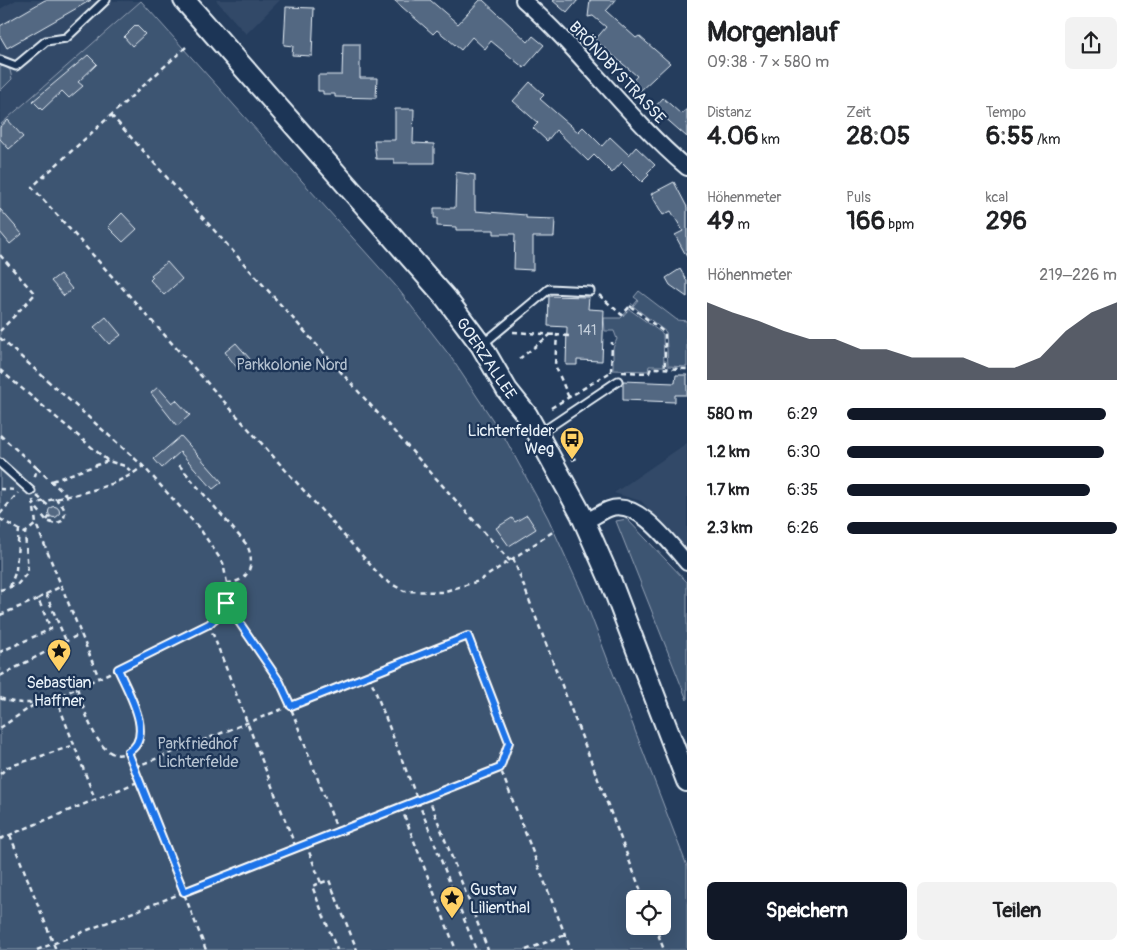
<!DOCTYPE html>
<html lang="de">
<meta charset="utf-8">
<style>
:root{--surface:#fff;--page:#f2f2f2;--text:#202124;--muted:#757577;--accent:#111827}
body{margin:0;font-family:Pangolin,sans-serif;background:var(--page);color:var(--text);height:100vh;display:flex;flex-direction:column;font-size:19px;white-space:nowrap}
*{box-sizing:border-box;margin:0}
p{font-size:16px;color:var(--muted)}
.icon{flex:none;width:28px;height:28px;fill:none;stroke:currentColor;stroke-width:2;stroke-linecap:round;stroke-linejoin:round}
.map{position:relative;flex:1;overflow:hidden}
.side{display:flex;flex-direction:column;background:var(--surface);width:450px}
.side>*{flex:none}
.buttons{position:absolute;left:626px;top:890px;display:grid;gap:10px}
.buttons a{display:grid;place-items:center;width:45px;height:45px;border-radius:8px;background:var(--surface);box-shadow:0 5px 20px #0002;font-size:25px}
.pin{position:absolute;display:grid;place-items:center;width:42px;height:42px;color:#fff;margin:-21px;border-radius:10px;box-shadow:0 2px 8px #0006}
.round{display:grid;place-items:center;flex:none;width:52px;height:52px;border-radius:8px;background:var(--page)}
.head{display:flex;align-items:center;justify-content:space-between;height:85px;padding:0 20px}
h1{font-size:28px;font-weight:700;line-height:38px}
.metrics{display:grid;grid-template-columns:repeat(3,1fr);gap:8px;height:85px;padding:5px 20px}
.metrics div{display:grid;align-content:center}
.metrics b{font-size:25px;font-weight:700}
.metrics small{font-size:14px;font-weight:400}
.metrics p{font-size:14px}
.chart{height:140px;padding:10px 20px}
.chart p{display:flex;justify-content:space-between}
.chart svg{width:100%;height:90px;margin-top:5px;fill:var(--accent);opacity:.7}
.cta{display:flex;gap:10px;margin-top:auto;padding:10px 20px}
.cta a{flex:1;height:58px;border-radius:8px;background:var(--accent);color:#fff;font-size:20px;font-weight:700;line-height:58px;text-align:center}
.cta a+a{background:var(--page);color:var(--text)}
ul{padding:0 20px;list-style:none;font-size:16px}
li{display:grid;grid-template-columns:80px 60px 1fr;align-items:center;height:38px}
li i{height:12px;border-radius:6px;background:var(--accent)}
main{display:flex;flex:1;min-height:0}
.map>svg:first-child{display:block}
.built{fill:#334a68}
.green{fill:#3e5472;stroke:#93a2b5;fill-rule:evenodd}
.building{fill:#536782;stroke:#e8f1f8}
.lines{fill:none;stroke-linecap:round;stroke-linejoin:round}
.lane-casing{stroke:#e8f1f8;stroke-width:11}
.street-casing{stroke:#e8f1f8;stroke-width:18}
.secondary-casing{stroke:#e8f1f8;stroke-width:24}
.path{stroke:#e8f1f8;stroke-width:2.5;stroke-dasharray:5 4;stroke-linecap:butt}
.lane{stroke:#1d3557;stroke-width:7}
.street{stroke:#1d3557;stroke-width:14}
.secondary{stroke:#1d3557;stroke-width:20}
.route-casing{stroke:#fff;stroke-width:10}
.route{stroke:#1a73e8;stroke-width:6}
.labels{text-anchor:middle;stroke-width:4.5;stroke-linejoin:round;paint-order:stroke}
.number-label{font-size:14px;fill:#c3ceda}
.street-label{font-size:16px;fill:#e8f1f8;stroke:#1d3557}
.park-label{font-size:16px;fill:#b5c2d0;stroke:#1d3557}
.poi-label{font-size:16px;fill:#e8f1f8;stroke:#1d3557;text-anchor:end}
</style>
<main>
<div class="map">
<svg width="687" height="950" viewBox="0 0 687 950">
<rect width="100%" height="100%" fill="#253d5d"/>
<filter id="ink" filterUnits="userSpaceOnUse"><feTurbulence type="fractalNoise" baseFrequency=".02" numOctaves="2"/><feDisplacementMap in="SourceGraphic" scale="10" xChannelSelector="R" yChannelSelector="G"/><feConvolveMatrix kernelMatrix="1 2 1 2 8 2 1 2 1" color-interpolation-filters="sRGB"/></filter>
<g filter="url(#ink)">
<!-- built -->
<path class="built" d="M16 0 141 1 0 125V9Z
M216 0H280L246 34Z
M687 443V550L641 501 614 493Z"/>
<!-- green -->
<path class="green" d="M141 1 395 285 450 356 506 440 548 518 583 595 687 866V950H0V125ZM635 899H662V926H635Z
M4 66 10 70 12 79 0 91V67Z
M639 291 677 320 687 321V367L668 366 666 332 633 306 638 300 634 297Z
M629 309 663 334 664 366H649L648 371 613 370V348L617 339 614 331H605L604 318H621Z
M627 519 687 582V700L616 521Z"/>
<!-- building -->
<path class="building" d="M45 0H91L7 48 0 36V26Z
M394 0H430L458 24 480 0H483L528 42 533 36 544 45 524 68 491 41 485 49 472 37 461 50 437 30 433 34Z
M552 0H578L567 13Z
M590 0H616L606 11 636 38 639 36 670 63 639 92 630 84 637 76 595 40 606 27 593 16 588 17Z
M286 7 314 8 312 56 292 55 293 46 284 45Z
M136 25 145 34 132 46 124 37Z
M343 44H360V78H377L376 98 335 97V94H323V91H318V75H342Z
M88 55 97 64 78 82 83 86 69 98 62 91 42 110 33 101Z
M530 82 544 95 540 99 578 132 583 127 602 146 610 137 629 155 636 147 655 165 647 173 649 175 642 182 622 162 612 173 594 155 588 161 556 130 547 141 533 128 538 123 513 101Z
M663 98 681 114 687 109V137L654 108Z
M395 109H414L413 143 434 144V163H394V159H376L374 140H395Z
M8 120 23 137 9 149 0 139V127Z
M456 172 475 175V211L526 215V218L555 219 554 237H533V270L514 269 515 234H494V230H456V227L437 226V218H434V208H455Z
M674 182 687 207V257L675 235 683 231 671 211 663 215 651 194Z
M0 209 22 234 10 244 0 232Z
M122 213 137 229 123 242 108 227Z
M167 262 182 279 164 295 150 280 153 277 151 275Z
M680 269 687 281V297L670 285 666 278Z
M60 274 72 289 64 296 51 281Z
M549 296 589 297 588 309 604 310 602 361 577 360V365H566L567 327 548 326Z
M106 317 121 335 109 344 94 327Z
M236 343 250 359 238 369 225 352Z
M676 375H687V395H675V402L623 400V381L675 383Z
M158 387 172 403 176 400 190 415 177 426 151 393Z
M181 436 222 482 213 489 180 452 162 468 154 459Z
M48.5 512a5.5 5.5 0 1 1 11 0a5.5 5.5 0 1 1-11 0Z
M527 515 536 529 509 546 496 528 512 518 515 522Z"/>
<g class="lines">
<defs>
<path id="lane" d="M0 60 16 66 46 41 66 38 106 0
M483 344 549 289 590 291
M539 434 618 381
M0 463 31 491"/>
<path id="street" d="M523 0C582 52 627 117 687 168
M585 522C593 518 601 512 609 509 638 498 670 544 687 563"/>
<path id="secondary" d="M184 0 445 297 481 345 507 390 527 415 581 514 611 582 687 781"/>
</defs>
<!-- lane casing -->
<use href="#lane" class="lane-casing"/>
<!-- street casing -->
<use href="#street" class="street-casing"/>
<!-- secondary casing -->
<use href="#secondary" class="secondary-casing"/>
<!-- path -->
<path class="path" d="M186 47 32 187 383 579 404 591 442 592 479 581 554 531
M111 115 510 561
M0 255 35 294 0 331
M599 295 622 315 632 304
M630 306 665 333V368
M513 332 557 335
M569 336 557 335 555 365 569 398
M0 338 143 466 200 529 223 563 227 583 226 603 214 620 118 669
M519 359 550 335
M0 370 108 461 125 466 134 474
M611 372 612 342
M622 372 649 373 651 368 687 369
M551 408 609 373
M0 435 37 468 34 480
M572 460 579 457
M179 465 247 545C256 564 249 582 227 583
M37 468 66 495
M52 481 108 461
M0 489 16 490
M37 496 51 508
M55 498C62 505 69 511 62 521L55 524 47 521 33 504C68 495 115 490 143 466
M33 500 36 524 99 678
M0 514 18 493
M0 519 25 533
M47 520 50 516
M513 558 644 899
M10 587 16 570 19 529
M0 590 17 585 28 572 25 533 36 524
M46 594 62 586
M38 599 46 594 66 641
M226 603 281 682 338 832
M0 615 38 599 51 629 0 652
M209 624 296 848
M118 669 140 723 141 734 137 745C102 780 85 710 77 688Z
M369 675 476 950
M0 676 80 634
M0 698C26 709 52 700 77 688
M56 698 95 799
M0 728 38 702
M129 752 206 950
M135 767 468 636 509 742 500 768 571 950
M0 774 8 767 75 745
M428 796 488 950
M401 807 456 950
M10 835 56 950
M0 839 140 781
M306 844 321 883 312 886 337 950
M321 883 329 880 357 950
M655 926 664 950
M37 950 500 768
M526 950 565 935"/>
<!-- lane -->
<use href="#lane" class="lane"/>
<!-- street -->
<use href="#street" class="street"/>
<!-- secondary -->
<use href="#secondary" class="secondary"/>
</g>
</g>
<g class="lines" filter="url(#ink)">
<defs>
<path id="route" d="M226 603 280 682 291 706 468 636 509 742 500 768 184 892 128 752C156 737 127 690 118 669L209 624 219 615Z"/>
</defs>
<!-- route casing -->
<use href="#route" class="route-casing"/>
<!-- route -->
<use href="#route" class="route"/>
</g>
<!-- icons -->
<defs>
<symbol id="bus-pin" viewBox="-11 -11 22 30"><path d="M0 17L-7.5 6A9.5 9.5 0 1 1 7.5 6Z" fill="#ffd166" stroke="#1d3557"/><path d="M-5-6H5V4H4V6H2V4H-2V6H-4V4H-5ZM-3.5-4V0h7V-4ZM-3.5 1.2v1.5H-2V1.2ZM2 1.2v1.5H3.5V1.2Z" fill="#111"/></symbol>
<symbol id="sight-pin" viewBox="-11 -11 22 30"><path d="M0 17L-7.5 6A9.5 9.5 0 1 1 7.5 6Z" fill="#ffd166" stroke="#1d3557"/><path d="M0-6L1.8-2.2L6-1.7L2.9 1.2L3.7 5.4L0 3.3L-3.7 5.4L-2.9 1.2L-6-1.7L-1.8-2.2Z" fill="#111"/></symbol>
</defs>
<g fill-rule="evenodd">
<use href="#bus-pin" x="558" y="425" width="28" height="38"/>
<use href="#sight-pin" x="45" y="637" width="28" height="38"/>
<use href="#sight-pin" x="438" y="884" width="28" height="38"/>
</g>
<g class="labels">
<!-- number labels -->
<g class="number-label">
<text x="587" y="335">141</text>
</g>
<!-- street labels -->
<g class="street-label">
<text transform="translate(618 72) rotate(47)" y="6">BRÖNDBYSTRASSE</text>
<text transform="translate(487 358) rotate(56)" y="6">GOERZALLEE</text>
</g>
<!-- park labels -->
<g class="park-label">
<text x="292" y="370">Parkkolonie Nord</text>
<text x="198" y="749">Parkfriedhof<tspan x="198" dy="18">Lichterfelde</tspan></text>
</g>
<!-- poi labels -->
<g class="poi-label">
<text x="554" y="436">Lichterfelder<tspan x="554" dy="18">Weg</tspan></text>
<text x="59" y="688" text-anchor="middle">Sebastian<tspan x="59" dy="18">Haffner</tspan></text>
<text x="470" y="895" text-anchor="start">Gustav<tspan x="470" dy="18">Lilienthal</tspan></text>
</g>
</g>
</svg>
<div class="buttons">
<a><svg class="icon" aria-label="locate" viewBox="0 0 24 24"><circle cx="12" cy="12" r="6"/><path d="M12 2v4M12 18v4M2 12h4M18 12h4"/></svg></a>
</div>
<div class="pin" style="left:226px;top:603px;background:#1e9e55"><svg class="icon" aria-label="arrive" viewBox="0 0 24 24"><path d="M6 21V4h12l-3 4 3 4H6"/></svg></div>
</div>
<section class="side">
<div class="head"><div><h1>Morgenlauf</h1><p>09:38 · 7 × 580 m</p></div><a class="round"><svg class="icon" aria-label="share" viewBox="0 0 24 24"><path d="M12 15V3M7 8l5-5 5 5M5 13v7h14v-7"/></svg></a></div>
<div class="metrics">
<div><p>Distanz</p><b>4.06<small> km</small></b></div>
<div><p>Zeit</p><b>28:05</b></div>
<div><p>Tempo</p><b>6:55<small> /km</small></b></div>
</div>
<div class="metrics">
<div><p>Höhenmeter</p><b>49<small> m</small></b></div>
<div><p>Puls</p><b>166<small> bpm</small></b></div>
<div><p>kcal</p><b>296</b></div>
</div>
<div class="chart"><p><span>Höhenmeter</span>219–226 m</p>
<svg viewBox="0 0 160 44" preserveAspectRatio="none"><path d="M0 44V6L10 11L20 15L30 20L40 24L50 24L60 29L70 29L80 33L90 33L100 33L110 38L120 38L130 33L140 20L150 11L160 6V44z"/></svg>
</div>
<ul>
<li><b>580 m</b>6:29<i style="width:96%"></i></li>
<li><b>1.2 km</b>6:30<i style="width:95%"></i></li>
<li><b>1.7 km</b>6:35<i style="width:90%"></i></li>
<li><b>2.3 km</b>6:26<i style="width:100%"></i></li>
</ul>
<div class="cta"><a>Speichern</a><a>Teilen</a></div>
</section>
</main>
